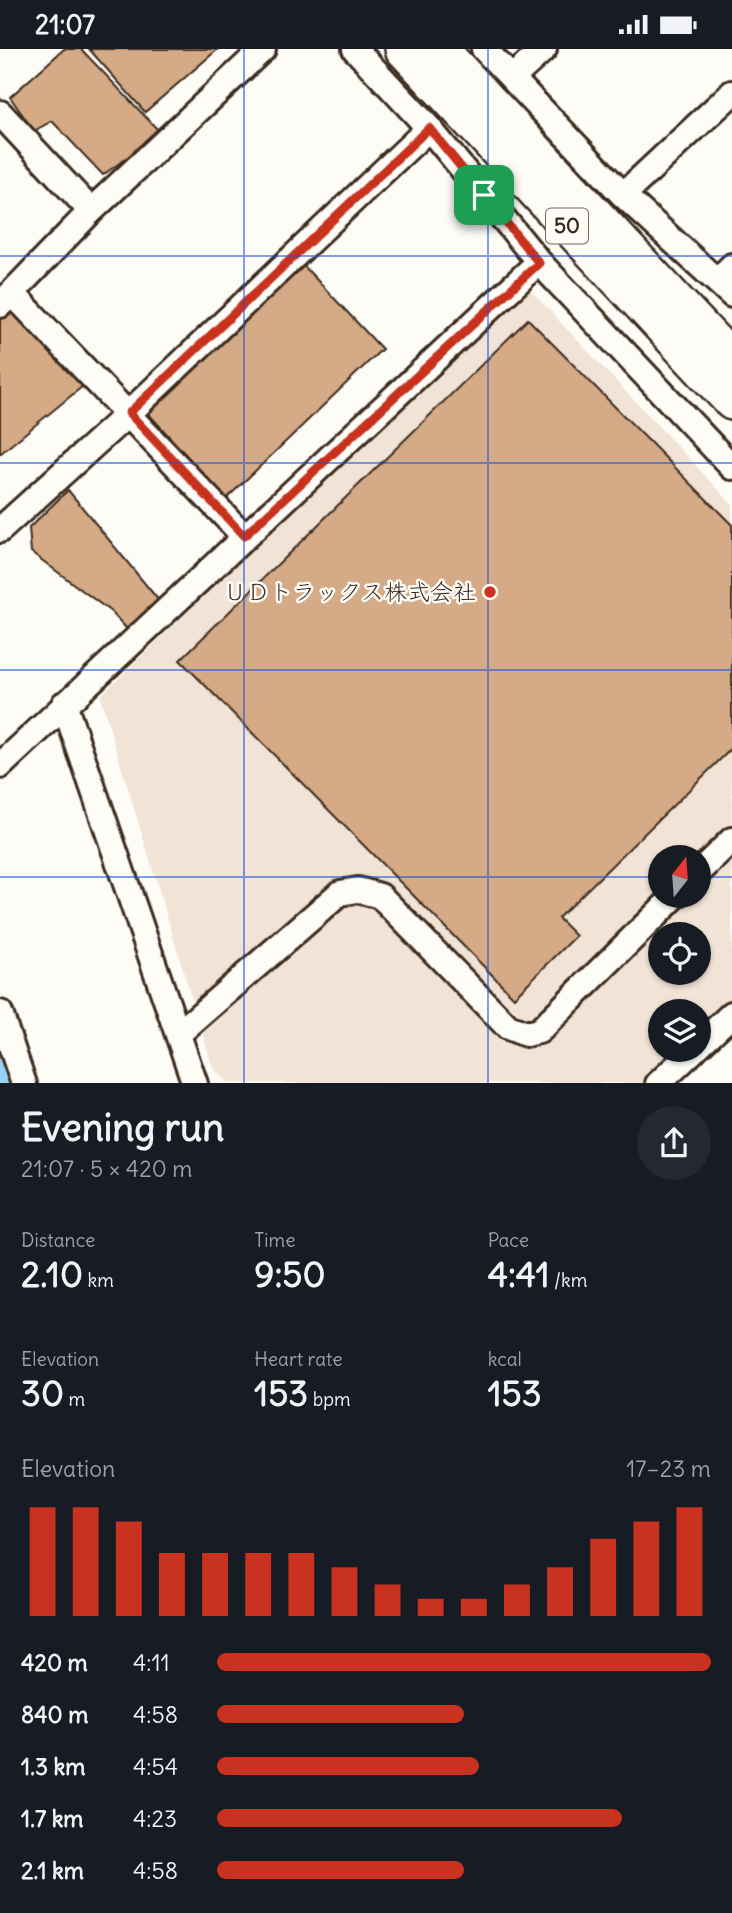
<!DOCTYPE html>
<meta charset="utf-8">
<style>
:root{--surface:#171b24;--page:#242831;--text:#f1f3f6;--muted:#9ea1a6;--accent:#c8321e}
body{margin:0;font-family:Delius,"Klee One",sans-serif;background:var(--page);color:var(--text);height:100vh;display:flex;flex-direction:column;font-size:26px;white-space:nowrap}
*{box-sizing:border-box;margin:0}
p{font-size:23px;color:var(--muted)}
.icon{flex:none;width:38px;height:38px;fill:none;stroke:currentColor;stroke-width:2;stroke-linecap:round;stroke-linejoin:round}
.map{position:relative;height:1034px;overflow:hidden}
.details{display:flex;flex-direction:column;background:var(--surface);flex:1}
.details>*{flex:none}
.needle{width:46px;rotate:17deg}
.controls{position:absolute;left:648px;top:796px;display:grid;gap:14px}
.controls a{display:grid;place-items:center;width:63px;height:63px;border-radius:50%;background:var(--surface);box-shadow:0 2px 5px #0004;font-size:35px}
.pin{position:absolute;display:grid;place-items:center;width:60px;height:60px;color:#fff;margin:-30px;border-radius:14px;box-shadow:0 4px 10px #0006}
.round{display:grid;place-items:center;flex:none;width:74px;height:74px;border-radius:37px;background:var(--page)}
.overview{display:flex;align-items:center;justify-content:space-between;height:119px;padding:0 21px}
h1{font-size:38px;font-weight:700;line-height:52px}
.figures{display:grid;grid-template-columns:repeat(3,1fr);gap:10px;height:119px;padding:7px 21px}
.figures div{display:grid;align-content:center}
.figures b{font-size:35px;font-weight:700}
.figures small{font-size:19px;font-weight:400}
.figures p{font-size:19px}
.chart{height:196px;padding:14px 21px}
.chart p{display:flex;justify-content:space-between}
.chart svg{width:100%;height:126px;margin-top:7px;stroke:var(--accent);stroke-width:6}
ul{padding:0 21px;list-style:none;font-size:23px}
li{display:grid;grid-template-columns:112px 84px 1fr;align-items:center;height:52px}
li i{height:18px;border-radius:9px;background:var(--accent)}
.status{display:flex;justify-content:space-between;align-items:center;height:49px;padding:0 35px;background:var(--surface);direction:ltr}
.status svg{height:19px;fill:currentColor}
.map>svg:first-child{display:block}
.built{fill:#f1e3d5;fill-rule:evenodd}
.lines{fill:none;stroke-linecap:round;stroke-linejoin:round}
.river{stroke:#96d3f7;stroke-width:33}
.building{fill:#d5aa86;stroke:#3b2a1e;stroke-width:2}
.minor-casing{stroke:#3b2a1e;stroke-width:30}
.highway-casing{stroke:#3b2a1e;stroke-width:40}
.minor{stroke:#fdfcf7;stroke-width:24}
.highway{stroke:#fdfcf7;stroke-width:35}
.route-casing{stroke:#fff;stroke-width:14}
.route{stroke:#c8321e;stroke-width:9}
.grid{fill:none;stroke:#1d4ed8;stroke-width:2;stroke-opacity:0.55}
.poi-dot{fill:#c8321e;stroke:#fdfcf7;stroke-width:2.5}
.labels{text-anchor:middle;stroke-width:5;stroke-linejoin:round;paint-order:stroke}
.shield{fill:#fdfcf7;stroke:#75695f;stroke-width:2}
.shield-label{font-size:21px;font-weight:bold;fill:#3b2a1e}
.poi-label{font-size:23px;fill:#3b2a1e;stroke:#fdfcf7;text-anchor:end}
</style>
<div class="status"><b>21:07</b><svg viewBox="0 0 49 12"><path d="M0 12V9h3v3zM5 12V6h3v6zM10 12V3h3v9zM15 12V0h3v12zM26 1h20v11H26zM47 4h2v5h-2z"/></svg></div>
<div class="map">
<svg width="732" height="1035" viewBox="0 0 732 1035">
<rect width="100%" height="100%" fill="#fdfcf7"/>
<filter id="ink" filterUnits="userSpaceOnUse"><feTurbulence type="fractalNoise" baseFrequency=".0143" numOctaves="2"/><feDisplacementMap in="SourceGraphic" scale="14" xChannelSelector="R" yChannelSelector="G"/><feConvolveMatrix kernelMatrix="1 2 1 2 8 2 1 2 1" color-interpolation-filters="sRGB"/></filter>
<g filter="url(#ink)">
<!-- built -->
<path class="built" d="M527 238 732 455V953L698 985V962H660V1001H681L645 1034H228L213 1019 100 647ZM660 808H698V847H660ZM660 886H698V924H660Z"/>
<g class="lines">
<!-- river -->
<path class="river" d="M0 1018 5 1035"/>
</g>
<!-- building -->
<path class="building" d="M64 0H81L161 84 103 126 52 72 34 82 10 48Z
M89 0H218L145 63Z
M300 213 382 300 226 450 146 362Z
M13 245 94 328 0 405V256Z
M528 270 732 476V699L558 869 576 887 514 948 180 611Z
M68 441 160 553 128 581 111 563 31 503 29 479Z"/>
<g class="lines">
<defs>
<path id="minor" d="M355 0 429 79 539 213 732 418
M484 0 623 146 732 246
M512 29 544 0
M0 64 91 162
M623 146 732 44
M717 232 732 217
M13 245 244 487
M0 256 91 162 263 0
M0 481 129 364 429 79
M64 655 195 1035
M0 717 539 213
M698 824 732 791
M0 964 24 1035
M178 985 340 844 358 841 380 847 508 978 526 985 539 982 675 847
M698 997 732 965
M658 1035 694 1001"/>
<path id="highway" d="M403 0 732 353
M440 0 732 311"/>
</defs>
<!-- minor casing -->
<use href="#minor" class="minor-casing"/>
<!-- highway casing -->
<use href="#highway" class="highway-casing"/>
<!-- minor -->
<use href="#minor" class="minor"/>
<!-- highway -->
<use href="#highway" class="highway"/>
</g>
</g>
<g class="lines" filter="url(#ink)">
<defs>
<path id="route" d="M429 79 539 214 244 487 129 364Z"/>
</defs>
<!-- route casing -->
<use href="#route" class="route-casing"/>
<!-- route -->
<use href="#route" class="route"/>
</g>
<!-- grid -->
<path class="grid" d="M244 0V1035M488 0V1035M0 207H732M0 414H732M0 621H732M0 828H660M698 828H732"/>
<!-- markers -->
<circle class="poi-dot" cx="490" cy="543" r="7"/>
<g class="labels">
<!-- shield labels -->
<rect class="shield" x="546" y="159.5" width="42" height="35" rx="5"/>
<g class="shield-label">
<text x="567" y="184">50</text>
</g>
<!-- poi labels -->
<g class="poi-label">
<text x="476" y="551">ＵＤトラックス株式会社</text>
</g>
</g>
</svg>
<div class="controls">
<a><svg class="needle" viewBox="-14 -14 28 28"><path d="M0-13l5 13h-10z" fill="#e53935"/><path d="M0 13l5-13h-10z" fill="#9ea1a6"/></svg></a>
<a><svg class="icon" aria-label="locate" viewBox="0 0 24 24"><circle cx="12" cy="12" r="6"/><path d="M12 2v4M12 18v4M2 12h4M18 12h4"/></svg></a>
<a><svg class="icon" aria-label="layers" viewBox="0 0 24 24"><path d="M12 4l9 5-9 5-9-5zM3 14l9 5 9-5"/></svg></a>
</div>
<div class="pin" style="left:484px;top:146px;background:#1e9e55"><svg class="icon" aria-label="arrive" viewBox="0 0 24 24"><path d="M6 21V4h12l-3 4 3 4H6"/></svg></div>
</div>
<section class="details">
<div class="overview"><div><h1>Evening run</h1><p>21:07 · 5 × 420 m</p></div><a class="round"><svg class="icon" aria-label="share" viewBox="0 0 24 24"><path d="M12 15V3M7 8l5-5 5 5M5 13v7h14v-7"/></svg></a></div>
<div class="figures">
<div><p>Distance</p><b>2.10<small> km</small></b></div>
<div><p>Time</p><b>9:50</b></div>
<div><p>Pace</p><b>4:41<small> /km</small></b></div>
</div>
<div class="figures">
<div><p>Elevation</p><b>30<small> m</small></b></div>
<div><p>Heart rate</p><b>153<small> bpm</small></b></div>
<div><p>kcal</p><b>153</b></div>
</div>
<div class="chart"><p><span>Elevation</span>17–23 m</p>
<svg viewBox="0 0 160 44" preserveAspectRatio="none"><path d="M5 44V6M15 44V6M25 44V11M35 44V22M45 44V22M55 44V22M65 44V22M75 44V27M85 44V33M95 44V38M105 44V38M115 44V33M125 44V27M135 44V17M145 44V11M155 44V6"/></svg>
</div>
<ul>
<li><b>420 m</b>4:11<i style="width:100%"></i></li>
<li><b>840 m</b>4:58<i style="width:50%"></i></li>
<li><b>1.3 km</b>4:54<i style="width:53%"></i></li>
<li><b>1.7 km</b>4:23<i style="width:82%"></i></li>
<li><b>2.1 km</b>4:58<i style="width:50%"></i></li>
</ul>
</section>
